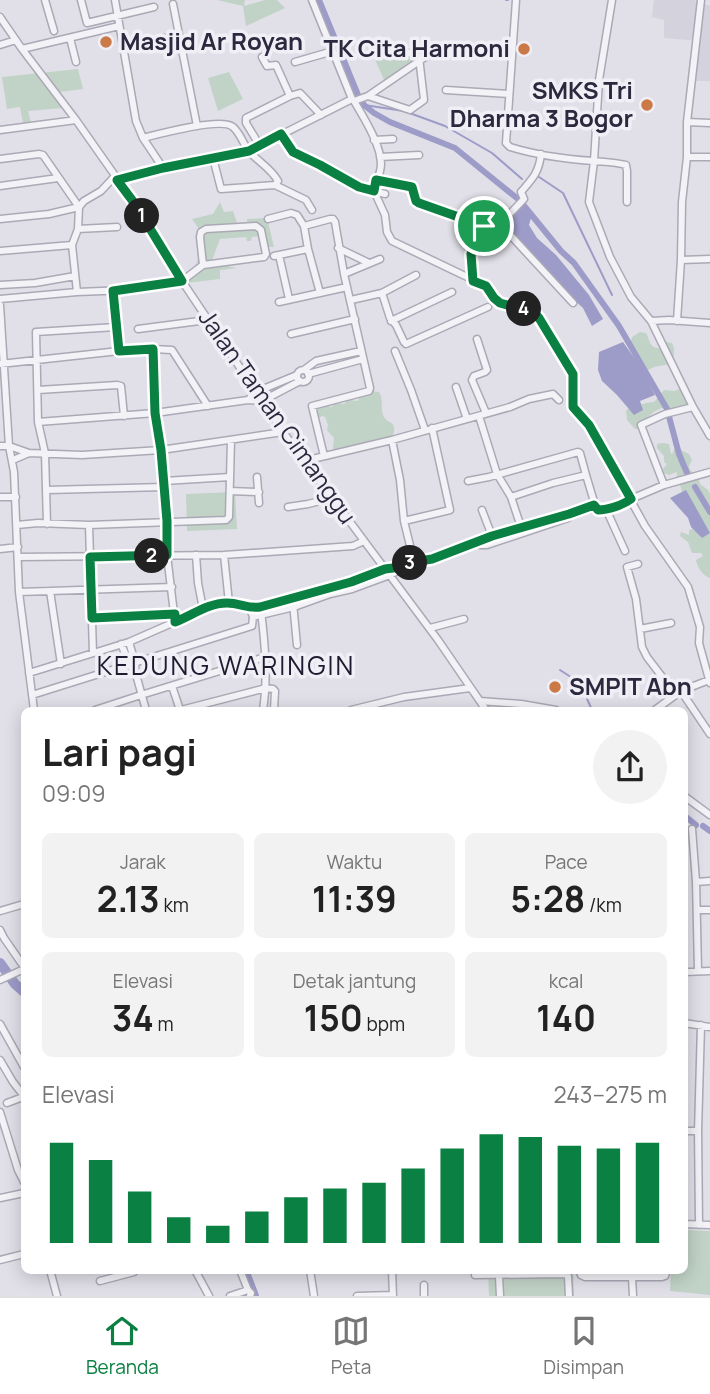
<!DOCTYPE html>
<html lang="id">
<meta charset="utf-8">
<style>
:root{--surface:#fff;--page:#f2f2f2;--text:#222;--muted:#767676;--line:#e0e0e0;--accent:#0b8043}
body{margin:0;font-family:Manrope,sans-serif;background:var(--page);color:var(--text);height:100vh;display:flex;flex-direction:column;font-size:26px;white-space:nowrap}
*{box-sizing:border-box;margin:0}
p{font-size:23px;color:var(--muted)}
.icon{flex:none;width:38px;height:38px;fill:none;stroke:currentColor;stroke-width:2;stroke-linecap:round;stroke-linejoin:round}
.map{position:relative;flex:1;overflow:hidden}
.drawer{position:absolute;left:21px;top:707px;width:667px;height:567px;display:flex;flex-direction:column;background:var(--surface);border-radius:10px;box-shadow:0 4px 18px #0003}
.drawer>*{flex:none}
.pin{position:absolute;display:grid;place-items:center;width:60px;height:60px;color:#fff;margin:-30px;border:4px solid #fff;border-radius:50%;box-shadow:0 2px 7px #0007}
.km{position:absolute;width:35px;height:35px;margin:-18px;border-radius:50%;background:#222;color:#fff;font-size:19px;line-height:35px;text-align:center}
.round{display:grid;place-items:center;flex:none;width:74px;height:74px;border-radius:37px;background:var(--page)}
.overview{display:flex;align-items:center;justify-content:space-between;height:119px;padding:0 21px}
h1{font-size:38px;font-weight:700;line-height:52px}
.stats{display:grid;grid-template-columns:repeat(3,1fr);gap:10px;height:119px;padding:7px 21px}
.stats div{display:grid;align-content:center;border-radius:10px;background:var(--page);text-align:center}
.stats b{font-size:35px;font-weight:700}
.stats small{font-size:19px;font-weight:400}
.stats p{font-size:19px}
.chart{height:196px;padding:14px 21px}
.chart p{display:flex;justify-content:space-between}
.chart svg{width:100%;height:126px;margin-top:7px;stroke:var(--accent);stroke-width:6}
.dock{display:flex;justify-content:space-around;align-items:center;height:98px;border-top:2px solid var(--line);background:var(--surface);font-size:19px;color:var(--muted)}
.dock a{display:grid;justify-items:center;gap:4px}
.dock .active{color:var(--accent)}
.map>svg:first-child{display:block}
.built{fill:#d3d2dd}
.green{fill:#c1d2c6}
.water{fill:#9d9bc8}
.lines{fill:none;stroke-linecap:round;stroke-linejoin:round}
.stream{stroke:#9d9bc8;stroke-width:2}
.canal{stroke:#9d9bc8;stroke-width:6}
.river{stroke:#9d9bc8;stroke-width:10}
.minor-casing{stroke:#aba9b5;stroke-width:9}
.minor{stroke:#f3f2f7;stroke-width:6}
.route-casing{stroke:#fff;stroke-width:14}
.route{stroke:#0b8043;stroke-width:9}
.poi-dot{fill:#cb7947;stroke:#f0eff6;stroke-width:2.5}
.labels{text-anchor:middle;stroke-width:7;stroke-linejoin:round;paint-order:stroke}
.poi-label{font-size:24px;font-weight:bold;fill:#2c293f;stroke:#f0eff6;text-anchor:start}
.street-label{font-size:24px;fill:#2c293f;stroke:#f0eff6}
.neighbourhood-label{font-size:26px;letter-spacing:2px;fill:#1f1b30;stroke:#f0eff6}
</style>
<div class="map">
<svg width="710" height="1296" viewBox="0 0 710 1296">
<rect width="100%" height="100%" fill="#e1e0e8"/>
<!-- built -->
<path class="built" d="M654 0H694L710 6V81H694L699 41 664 38V20L652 17Z"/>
<!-- green -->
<path class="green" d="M217 0H245L244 6 265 0H277L285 8 246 26 243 6Z
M413 55 415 59 384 80 374 57Z
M78 69 83 89 52 93 63 108 28 111 31 123H23L20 107 7 109 2 77Z
M229 72 243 99 218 111 208 78Z
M220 202 224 212 233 211 237 223 247 222V219L267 218 274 247H262V236L252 237 251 241H247L246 237 220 239 211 263 237 268 220 270V279L186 283 181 275 194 269C203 246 209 241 192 219L213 214Z
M640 332 646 333C650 340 649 348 659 348L666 342 672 343C676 350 674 358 670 364L654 367 642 373 634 365 636 354 631 349H629L632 337Z
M681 388 691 405 672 411 667 407C651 410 649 417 641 429H635L627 420 626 411 630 407C639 406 646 402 654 402L664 390 675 391Z
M371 391 379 392C384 400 380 406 383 415 385 422 393 421 394 427 395 431 393 435 392 439L369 450 349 447 341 450 333 449 334 438 327 430 328 425 325 417 323 416 317 418 315 410 322 405 332 407 335 403 344 404 348 400 358 401 360 396Z
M662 443 669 444 671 454 673 453 674 449 677 448 689 454 692 460 689 466 690 470 698 476 700 484 708 490 710 494V578C703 576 697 567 696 560L703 556 701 553H692L688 542 680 536 681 532 689 535V530C695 527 697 534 702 538L706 535 683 495 680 485 676 480 677 472 669 475 664 473 663 469 667 464 664 462V456L657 448V444Z
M235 492 237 529 187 531 186 494Z
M684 1230 710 1231V1295L670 1291 671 1271 684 1270Z
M488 1271H573L574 1296H489Z"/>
<!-- water -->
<path class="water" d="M520 205 531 218 529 225 537 238 556 255 589 295 603 319 592 326 583 308 559 286 534 259 526 247 502 224Z
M623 342 642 369 655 395 640 401 643 410 634 415 617 395 602 381 598 370 599 352Z
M686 490 710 533 702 538 691 527 688 518 670 498Z"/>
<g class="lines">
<!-- stream -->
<path class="stream" d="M506 0H508
M364 105 404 111 445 126 492 153 522 179
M536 175 563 193 612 295
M560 670 580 683 592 710"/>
<!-- canal -->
<path class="canal" d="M319 0 358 95 364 105 374 113 390 122 455 148 518 199
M521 202 561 251 574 263 619 326 667 409 679 454 687 473
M695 487 710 512
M685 816 696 825
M703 826 710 831"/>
<!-- river -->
<path class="river" d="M0 963 15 984 24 992
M244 1270 254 1296"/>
<defs>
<path id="minor" d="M45 0 54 31
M81 0 87 23 154 7
M115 0 136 121 143 138 163 168
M312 0 352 99
M516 0 506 143 510 147C536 155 565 159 593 161 604 162 615 162 626 165L627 171V202
M612 0 599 80 594 161 589 202 610 257 631 297 651 321 693 407 710 436
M173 4 197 126
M0 17 22 49 76 120 135 204 182 281 283 432 438 640 486 710
M70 38 76 62
M0 45 16 40
M22 49 119 26
M124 49 164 38
M262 57 267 66 276 65 290 96
M295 62 333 51
M446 90 509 94
M368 96 410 110 424 100 419 57 411 53 380 54
M353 100 354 101 368 96 428 55 512 54
M354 101C364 118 381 145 381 164 381 173 376 182 374 191L385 215 387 232 392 241 486 286C505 312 508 300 532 312 539 315 570 366 573 375 575 385 572 397 573 407L589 425 645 526 688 587 700 627 699 643 710 683
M687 122 710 123
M0 130 76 120
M281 134 293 152 320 165 359 187 385 194
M143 138C159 134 222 117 233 127 240 133 243 143 248 150 258 162 271 168 278 181L275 185 221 189 213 158
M374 140 393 139
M260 146 246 123V118L290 96 300 93 321 115
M380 157 419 155
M687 157H710
M0 159 39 154 43 155 79 207 78 229 72 245 77 292
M117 180 163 168 249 151 352 99
M376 180 412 187 414 198 419 203 484 226 500 224 573 303
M275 185 306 200 312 210
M0 186 58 178
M0 219 49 214 79 207 84 201 101 191 115 176
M268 219 291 213 297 215 304 226 308 249 320 293
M500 224 524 199 521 192C532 179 539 173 541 154
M304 226 330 219H333L335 222 344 274 370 388 369 391 312 406 324 456
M78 229 117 227
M338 248 369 263
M0 251 72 245
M279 255 289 299
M274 256 308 249
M681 260 710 259
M344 274 380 259
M473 281 472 254 484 226
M0 285 35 283 75 276
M113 291 119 351
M382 293 390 318 396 325 404 342 406 344 488 307
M0 299 77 292 127 290 182 281 203 265 264 257 266 254 261 230 256 226 206 229 201 232 200 237 203 265
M351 300 382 293 416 275
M279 302 347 287
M0 305 9 446 29 453
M391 321 452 292
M651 321 669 320 710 323
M677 321 681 260 682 202 687 157V122L701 0
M138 329 207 320
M291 334 355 319
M477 339 487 370 485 372 474 376 472 380 486 413
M153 349 172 350 208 406
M395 351 411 390 425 430
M0 364 119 351 153 349 155 413 161 450 167 521V555L175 622
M304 370 316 361 361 351
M297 376a6 6 0 1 1 12 0a6 6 0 1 1-12 0Z
M308 374 363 359
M456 387 467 419
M38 390 117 385 121 386 124 416
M248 400 256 392 297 375
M479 416 497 474 511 497 521 527
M38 422 155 413 248 400 262 401 300 381
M392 440 400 480 404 521 414 562
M0 446H9L14 472 19 592 34 710
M13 460 29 453 82 455 161 450 283 432
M304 461 392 440 510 407 529 399 553 394 559 400
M257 477 259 503
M164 481 230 477
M468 481 489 477 578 452 580 453 586 475
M664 485 641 425 665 414 693 407
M47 490 164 487
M230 491 259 492
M0 497H16
M511 497 553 483 586 475 595 505
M288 507 308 504 332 498
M591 509 596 507 598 511C608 510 623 505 631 499L664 485 710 472
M606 509 625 551
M482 510 492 536
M404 521 450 510 432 428
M47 524 45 453 38 422 36 332 116 327
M17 525 38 523 89 525 226 520 229 517 231 440
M89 525 93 653
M476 542 480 545H487L568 518
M0 549 18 547
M196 555 198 583 203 609
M224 555 229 603
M18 557 224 555 353 546 364 541
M638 564 627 567 636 599 642 647 647 657 676 695
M50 591 61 664
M19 592 172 587
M293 603 297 645
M250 608 351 582 385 569 400 568
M261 611C265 644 268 677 263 710
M253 617 294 607 330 594 352 589 390 575 414 562 432 559 492 536 569 514 594 505
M92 618 175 614
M430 628 464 619
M640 629 671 623
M129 642 135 662V671L146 710
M121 644 131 667
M29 673 129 642 218 603H238L250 608 253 617 252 626 32 695
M172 686 180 710
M681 691 710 734
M480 701 521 704 556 710
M95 710 141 695 265 657
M181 710 266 688 273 689 275 691 274 710
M351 710 404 697 470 688
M655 710 681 691 709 680
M684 796 710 815
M692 829 696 882
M698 910H710
M0 911 24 904
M0 930 4 938 24 967
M698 971 696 882 710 881
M684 972 710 971
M0 980 24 969
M684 1023 710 1027
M0 1024 24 1067
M0 1060 13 1082 23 1095V1097L7 1103
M0 1112 18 1170 24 1182
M684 1131H698
M0 1198 24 1193
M684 1224 710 1225
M699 1225 698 1131 701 1025
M0 1260 24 1254
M50 1270 57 1296
M195 1270 209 1296
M240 1270 248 1290
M310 1270 314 1296
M392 1270 393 1296
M579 1270 581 1275 585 1277H662L665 1276 667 1270
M475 1275 565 1274 568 1276 569 1296
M499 1276 500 1296
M632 1277 633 1296
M100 1281 134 1272
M230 1296 248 1290 251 1293 250 1296
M357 1296 393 1295
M424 1296V1285"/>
</defs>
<!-- minor casing -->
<use href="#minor" class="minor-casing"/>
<!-- minor -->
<use href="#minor" class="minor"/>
</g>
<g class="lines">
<defs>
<path id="route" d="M281 134 293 152 320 165 359 187 374 191 376 180 412 187 416 201 419 203 484 226 471 254 473 281 486 286 494 298 500 303 533 312 539 318 573 374V407L589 425 631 499C623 505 608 510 598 510L594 505 569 514 492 536 432 559 414 562 401 567 385 569 351 582 260 607C248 609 240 603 227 603 208 603 193 615 175 622V614L92 618 90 557 167 555V521L161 450 155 413 153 349 119 351 113 291 182 281 135 204 117 180 163 168 249 151Z"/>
</defs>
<!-- route casing -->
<use href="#route" class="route-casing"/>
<!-- route -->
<use href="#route" class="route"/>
</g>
<!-- markers -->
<g class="poi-dot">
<circle cx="106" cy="42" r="7"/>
<circle cx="524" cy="49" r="7"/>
<circle cx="647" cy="105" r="7"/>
<circle cx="555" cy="687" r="7"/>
</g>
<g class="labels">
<!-- poi labels -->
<g class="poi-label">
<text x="120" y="50">Masjid Ar Royan</text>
<text x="510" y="57" text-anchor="end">TK Cita Harmoni</text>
<text x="633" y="99" text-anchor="end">SMKS Tri<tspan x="633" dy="28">Dharma 3 Bogor</tspan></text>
<text x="569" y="695">SMPIT Abn</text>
</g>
<!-- street labels -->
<g class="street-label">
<text transform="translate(277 417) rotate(55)" y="8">Jalan Taman Cimanggu</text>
</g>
<!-- neighbourhood labels -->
<g class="neighbourhood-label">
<text x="226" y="675">KEDUNG WARINGIN</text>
</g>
</g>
</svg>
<div class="pin" style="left:484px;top:226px;background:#1e9e55"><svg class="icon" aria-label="arrive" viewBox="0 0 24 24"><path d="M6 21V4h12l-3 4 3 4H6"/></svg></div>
<b class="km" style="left:142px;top:216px">1</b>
<b class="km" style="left:152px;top:556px">2</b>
<b class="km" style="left:410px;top:563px">3</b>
<b class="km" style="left:524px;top:309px">4</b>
<section class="drawer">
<div class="overview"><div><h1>Lari pagi</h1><p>09:09</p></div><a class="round"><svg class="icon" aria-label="share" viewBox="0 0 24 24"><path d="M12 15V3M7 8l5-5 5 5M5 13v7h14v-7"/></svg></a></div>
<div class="stats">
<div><p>Jarak</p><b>2.13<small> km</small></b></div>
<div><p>Waktu</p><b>11:39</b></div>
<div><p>Pace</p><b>5:28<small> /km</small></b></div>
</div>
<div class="stats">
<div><p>Elevasi</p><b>34<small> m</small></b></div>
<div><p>Detak jantung</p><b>150<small> bpm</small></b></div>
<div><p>kcal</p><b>140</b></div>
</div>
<div class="chart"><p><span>Elevasi</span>243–275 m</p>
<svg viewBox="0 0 160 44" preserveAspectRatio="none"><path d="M5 44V9M15 44V15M25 44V26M35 44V35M45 44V38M55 44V33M65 44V28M75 44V25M85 44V23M95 44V18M105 44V11M115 44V6M125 44V7M135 44V10M145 44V11M155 44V9"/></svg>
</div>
</section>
</div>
<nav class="dock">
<a class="active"><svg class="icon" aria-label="home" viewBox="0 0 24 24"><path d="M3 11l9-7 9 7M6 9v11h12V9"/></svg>Beranda</a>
<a><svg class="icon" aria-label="map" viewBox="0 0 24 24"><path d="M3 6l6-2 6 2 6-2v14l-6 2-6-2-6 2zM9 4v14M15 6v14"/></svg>Peta</a>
<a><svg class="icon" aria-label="saved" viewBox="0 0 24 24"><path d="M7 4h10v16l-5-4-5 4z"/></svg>Disimpan</a>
</nav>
